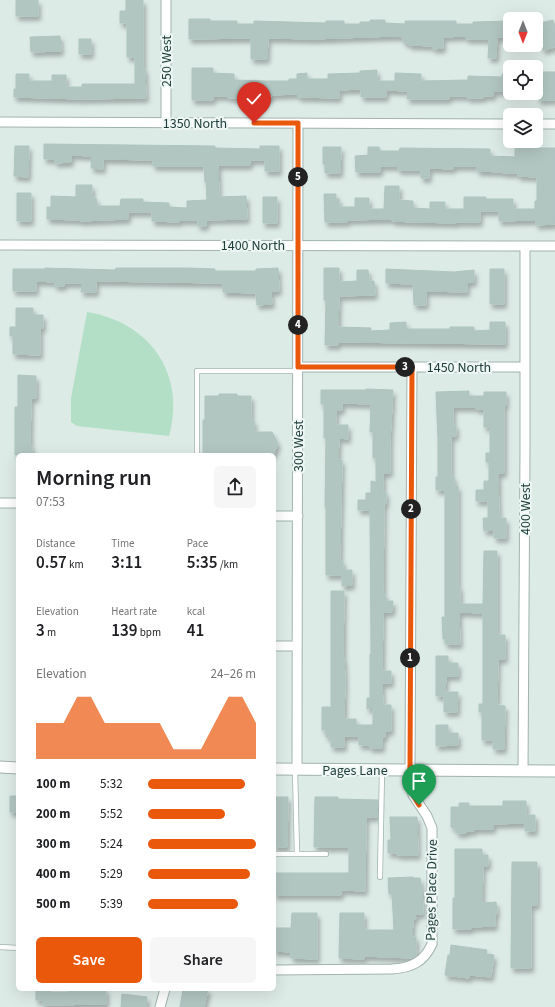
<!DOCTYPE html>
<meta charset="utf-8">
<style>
:root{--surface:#fff;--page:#f6f6f6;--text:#202124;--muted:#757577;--accent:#ea580c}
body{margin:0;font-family:"Source Sans 3",sans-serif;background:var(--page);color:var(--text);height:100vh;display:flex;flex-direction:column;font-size:15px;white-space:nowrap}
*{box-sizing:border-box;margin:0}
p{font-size:13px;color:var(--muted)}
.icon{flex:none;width:22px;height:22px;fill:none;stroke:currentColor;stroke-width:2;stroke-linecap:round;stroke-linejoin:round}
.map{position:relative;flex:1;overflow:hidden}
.details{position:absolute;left:16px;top:453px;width:260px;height:538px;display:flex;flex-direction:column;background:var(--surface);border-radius:6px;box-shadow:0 4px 16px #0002}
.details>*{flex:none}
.needle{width:26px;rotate:180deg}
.controls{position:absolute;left:503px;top:12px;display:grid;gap:8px}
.controls a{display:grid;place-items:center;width:40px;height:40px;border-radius:6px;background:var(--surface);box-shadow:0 4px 16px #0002;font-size:20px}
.pin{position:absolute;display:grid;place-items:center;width:34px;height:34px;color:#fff;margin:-41px -17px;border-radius:50% 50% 50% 0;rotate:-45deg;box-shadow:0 0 4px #0007}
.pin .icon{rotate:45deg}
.km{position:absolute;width:20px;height:20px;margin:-10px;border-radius:50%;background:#222;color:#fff;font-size:11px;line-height:20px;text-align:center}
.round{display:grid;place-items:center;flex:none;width:42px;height:42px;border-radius:6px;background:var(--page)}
.summary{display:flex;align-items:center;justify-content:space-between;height:68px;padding:0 20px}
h1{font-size:22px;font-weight:600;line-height:30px}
.figures{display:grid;grid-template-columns:repeat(3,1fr);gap:6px;height:68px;padding:4px 20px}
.figures div{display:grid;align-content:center}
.figures b{font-size:17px;font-weight:600}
.figures small{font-size:11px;font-weight:400}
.figures p{font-size:11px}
.chart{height:112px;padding:8px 20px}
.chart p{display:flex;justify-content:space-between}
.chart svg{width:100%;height:72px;margin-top:4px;fill:var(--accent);opacity:.7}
.primary-button{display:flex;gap:8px;margin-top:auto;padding:8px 20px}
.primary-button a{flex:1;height:46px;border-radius:6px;background:var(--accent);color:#fff;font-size:16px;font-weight:600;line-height:46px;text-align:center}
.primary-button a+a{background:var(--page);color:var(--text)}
ul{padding:0 20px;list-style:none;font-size:13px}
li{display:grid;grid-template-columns:64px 48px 1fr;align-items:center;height:30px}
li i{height:10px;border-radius:5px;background:var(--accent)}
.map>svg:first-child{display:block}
.green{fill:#b3dfc6}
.building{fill:#b2c6c1;stroke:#afc5c0;filter:url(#shadow)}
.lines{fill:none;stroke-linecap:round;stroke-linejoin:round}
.service-casing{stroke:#a0b3af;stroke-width:6}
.minor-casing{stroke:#a0b3af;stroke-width:11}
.tertiary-casing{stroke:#a0b3af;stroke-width:13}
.service{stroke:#fff;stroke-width:4.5}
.minor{stroke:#fff;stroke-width:9}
.tertiary{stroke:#fff;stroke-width:11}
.route-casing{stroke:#fff;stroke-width:8}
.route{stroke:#ea580c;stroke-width:5}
.labels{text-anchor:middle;stroke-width:4;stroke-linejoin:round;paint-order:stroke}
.street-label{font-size:14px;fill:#1d3c39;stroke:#eef7f4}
</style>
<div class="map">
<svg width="555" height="1007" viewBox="0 0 555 1007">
<defs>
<filter id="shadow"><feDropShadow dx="2.5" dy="4.5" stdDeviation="2" flood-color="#0004"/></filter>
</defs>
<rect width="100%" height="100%" fill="#ddebe7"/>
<!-- green -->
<path class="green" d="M87 312C150 322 186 374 169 436L77 426 71 422V398Z"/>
<!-- building -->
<path class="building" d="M16 0H38V16H16Z
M126 0H143V69H145L146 98 82 99 14 97V89H16V74H29V81H52V75H66V87H82V84H135V57H127V23H120V11H126Z
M189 19H210V21H237V24H254V21L326 23V21H344V24H360V22H370V20H385V23L405 24V21H456V24H473V22L510 21V37H497L496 58H488L489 39H466V36L443 37V48L433 49V46L409 45V43L403 42V37L395 36 313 39 268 38 267 59H251V38L189 39Z
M553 20 555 27V47L543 50 536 24Z
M60 36 61 51 31 52 30 37Z
M79 39H91V54H79Z
M192 68H213V73L234 74V80L266 81H289V79H297V74L307 73V79H328V74L360 73V71L377 70V81H395V73L421 74V81L468 80V76L502 77V74L510 75V91H493V96H483V98H467L468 96H449V99H407L408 91 386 90V97H361V89L339 90V98L298 97V94L271 95V98H228V96H213V100H192Z
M539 72H555V100H538Z
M44 144 215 146V148L260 149V146H279V171H265V160H250V165H218L219 197 246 196 247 219 206 220V226H198V220H179V222L152 221V212H128V219L80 221V220L47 219V207H51V196L76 197V185H92V198H96L97 206H120L121 199H143V202L169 203V207L187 208V201L207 200 206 182H205L204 166H153V160L103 159V169L91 168 92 156 71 155V162L55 163V159H44Z
M15 146H29L28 177 14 176Z
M323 147H341L340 173H325V164H323Z
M368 147H379L380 151H399L400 148 490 149V156L515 157V148H555V224L536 225V220L499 221V211H480V222H456V223L416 222 392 221V219L347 220V222H325L324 194H336V199H339V207H355V198H369V209H384L385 186H399V200L413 201V208L430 209V202H445V209H464V197H486V199H513V209H535V201H537V177L518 176V173H503V172L477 171V166H453V169L429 168V178H421V170H398V166H380V172H356L355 156 368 155Z
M17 193H31V221H17Z
M263 197H277V223H263Z
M45 268 115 270 116 268H188L215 269V271H256V269L278 268 279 291H271L272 304 257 305 256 293 223 292V283L96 281V292H81L82 283H64V286H55V282L36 281V291H13V269H45Z
M324 268H339V282L357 281V270H368L369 281H374L375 295 339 296 338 327 371 328 370 331 390 330V323L406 322V329H450V327H474V331L490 330V322H505V344L338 342V345H325L326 300H324Z
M386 269 454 272 474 270V282H467V292L426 291V305H414L413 284 386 283Z
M490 269H504V304H490Z
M16 308H33V315H43V328H40V355L13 354V336H10V327H16Z
M18 375 36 376V398H31L30 446H32V455H15V407H18Z
M366 389 393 390 390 440V473H383V492H386V504H384L383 595H386L385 601H393L392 612H383L382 671H391V683H382L383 705H391V731H385V737H382V748H370V745H359V736H344V747H331V737H326V730H322V707H331V591H344L343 658H344L345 680 344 719H356V725H373V708L367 709V698H370V654H371L370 510H358V500H366V493H371V481L376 482V458H373V432H370L371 404 342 403V410H336V425H348V439L339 438 338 460H342L340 553V561H343V570H352V585L342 586V575H326V507H325L326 438H324V404H321V390H366Z
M469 391V396H484V392H506V405H504V473H498L499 518H506V538H494V530L484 531 483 518H488V501H476V490H484V481H489V462H486V453H490V427H484V409H476V407H453V425H456V436H451V477H454V486H458V587H460V604H483L484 551H497V635H505V659H498L497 705 505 706 504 749H493V740H482V712H479V704H483V613L459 612 460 644H445V639H443L442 617H445V490H436V477H438V441L436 392Z
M219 394H237V396H251V421H254V432H272L278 444 273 455H203V420H205V396H219Z
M436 656H448V663H458V676H446L445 692H458L457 712H444V696H436Z
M436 725H448V733H458V745L436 746Z
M10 796H18V812H10Z
M274 797H288L287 847H274Z
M315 797H338V799L378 800 377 817H366L365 891 341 890V895H274V873H349V847H314Z
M503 801H526V815H535V831H525V823L493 824V829H474V831H466V833H456V828L451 827V807H459V803H469V806H503Z
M390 817H417L418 855H397V853H388V840H391Z
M455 849H482V855H488V866H483L482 903 496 902 497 914H495V926L471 927V929H453V898H455Z
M512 862H537V905H531V968H511Z
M413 877V878H420L421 886H422L423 914H415L416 919H413L412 937H416V956L412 958 364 956V959L339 958 340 913H364V930H394L392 894H389L388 878Z
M292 913H317V959L291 958V952L274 951V928H291Z
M451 945 487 950 486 954 494 955 491 977 470 975 469 978 445 975 448 955H450Z
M36 989H50V992H68V989H106V1004L43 1005V1000H36Z
M183 989H208L204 1007H180Z
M122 994 147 997 146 1007H121Z"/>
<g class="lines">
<defs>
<path id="service" d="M197 455V371H298
M295 769 297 854H326
M274 854H297
M380 877 382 770
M0 947 18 948"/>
<path id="minor" d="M166 0V123
M0 122 510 124
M536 124H555
M0 245 555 246
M298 367H525
M0 503H18
M274 516H298
M274 646H297
M297 769 298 123
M523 771 525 449V246
M274 970 392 969C411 968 424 962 432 944V828L427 816 413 795 410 770 412 367
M160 1007 165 989"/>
<path id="tertiary" d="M0 767 18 768
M274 769 555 771"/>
</defs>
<!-- service casing -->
<use href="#service" class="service-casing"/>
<!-- minor casing -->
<use href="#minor" class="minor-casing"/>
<!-- tertiary casing -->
<use href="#tertiary" class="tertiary-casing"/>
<!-- service -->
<use href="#service" class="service"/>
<!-- minor -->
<use href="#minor" class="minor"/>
<!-- tertiary -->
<use href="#tertiary" class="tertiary"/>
</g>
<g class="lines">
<defs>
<path id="route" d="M254 123H298V367H412L410 770 413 795 419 805"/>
</defs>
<!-- route casing -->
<use href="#route" class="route-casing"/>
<!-- route -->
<use href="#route" class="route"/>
</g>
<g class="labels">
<!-- street labels -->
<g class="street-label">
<text transform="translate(166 61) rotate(-90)" y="5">250 West</text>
<text x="195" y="128">1350 North</text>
<text x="253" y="250">1400 North</text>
<text x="459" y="372">1450 North</text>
<text transform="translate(298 446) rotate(-90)" y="5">300 West</text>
<text transform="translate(525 509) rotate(-90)" y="5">400 West</text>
<text x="355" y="775">Pages Lane</text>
<text transform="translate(431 890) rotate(-89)" y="5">Pages Place Drive</text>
</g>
</g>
</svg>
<div class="controls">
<a><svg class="needle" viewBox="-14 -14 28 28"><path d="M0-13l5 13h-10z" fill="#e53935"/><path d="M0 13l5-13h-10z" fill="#757577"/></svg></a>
<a><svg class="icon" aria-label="locate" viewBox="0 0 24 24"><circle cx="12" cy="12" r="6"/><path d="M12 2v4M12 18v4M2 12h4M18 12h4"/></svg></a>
<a><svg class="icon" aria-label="layers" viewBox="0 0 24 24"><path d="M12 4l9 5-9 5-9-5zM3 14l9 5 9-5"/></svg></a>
</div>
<div class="pin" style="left:419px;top:805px;background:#1e9e55"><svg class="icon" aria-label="arrive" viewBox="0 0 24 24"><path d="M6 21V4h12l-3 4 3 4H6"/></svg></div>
<div class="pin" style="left:254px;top:123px;background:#d93025"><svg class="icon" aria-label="check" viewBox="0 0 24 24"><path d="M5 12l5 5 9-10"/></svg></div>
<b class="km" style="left:410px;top:658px">1</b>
<b class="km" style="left:411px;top:509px">2</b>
<b class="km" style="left:405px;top:367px">3</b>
<b class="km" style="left:298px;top:325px">4</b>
<b class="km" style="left:298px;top:177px">5</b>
<section class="details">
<div class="summary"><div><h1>Morning run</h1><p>07:53</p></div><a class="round"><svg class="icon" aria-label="share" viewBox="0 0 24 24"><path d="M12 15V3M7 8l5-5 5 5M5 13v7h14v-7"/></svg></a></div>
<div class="figures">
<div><p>Distance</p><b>0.57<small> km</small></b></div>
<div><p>Time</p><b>3:11</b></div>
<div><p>Pace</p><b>5:35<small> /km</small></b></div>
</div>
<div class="figures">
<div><p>Elevation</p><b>3<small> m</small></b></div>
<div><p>Heart rate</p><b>139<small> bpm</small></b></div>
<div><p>kcal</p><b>41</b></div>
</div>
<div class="chart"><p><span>Elevation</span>24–26 m</p>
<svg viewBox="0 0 160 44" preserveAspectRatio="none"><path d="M0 44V22L10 22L20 22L30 6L40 6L50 22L60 22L70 22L80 22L90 22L100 38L110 38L120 38L130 22L140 6L150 6L160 22V44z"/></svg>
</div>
<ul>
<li><b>100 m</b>5:32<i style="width:90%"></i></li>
<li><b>200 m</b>5:52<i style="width:71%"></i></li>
<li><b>300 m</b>5:24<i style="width:100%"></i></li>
<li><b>400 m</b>5:29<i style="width:94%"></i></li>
<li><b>500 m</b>5:39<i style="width:83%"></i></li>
</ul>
<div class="primary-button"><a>Save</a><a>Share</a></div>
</section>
</div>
